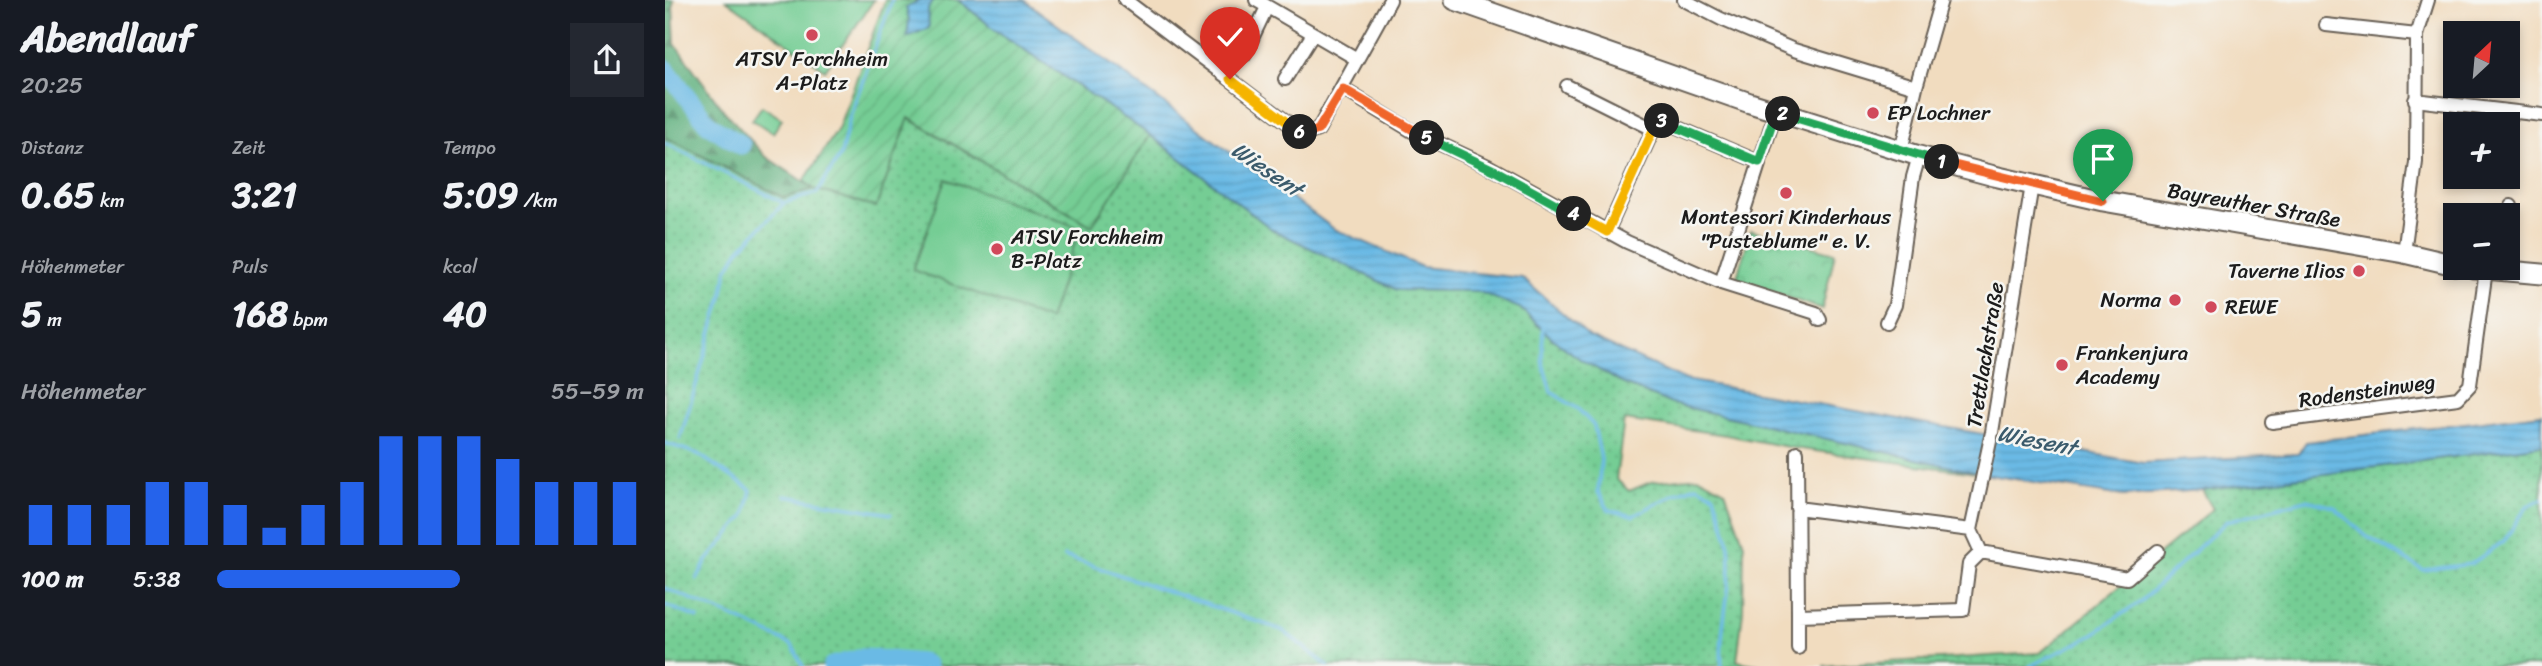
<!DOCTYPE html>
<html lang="de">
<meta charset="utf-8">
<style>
:root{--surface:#171b24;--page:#242831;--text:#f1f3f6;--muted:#9ea1a6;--accent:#2563eb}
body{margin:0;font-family:Sriracha,sans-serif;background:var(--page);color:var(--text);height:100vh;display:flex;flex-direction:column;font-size:26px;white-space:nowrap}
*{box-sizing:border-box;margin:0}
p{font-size:23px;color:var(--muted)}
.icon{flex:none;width:38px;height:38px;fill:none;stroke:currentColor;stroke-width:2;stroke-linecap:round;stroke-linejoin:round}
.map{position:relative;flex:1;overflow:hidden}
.panel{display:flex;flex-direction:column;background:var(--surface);width:665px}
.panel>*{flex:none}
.needle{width:46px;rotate:26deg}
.fabs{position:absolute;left:1778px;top:21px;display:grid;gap:14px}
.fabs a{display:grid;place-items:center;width:77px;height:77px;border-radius:0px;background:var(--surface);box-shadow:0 4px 10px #0003;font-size:35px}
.pin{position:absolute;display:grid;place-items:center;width:60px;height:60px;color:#fff;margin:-72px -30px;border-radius:50% 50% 50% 0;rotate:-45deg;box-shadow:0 0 7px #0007}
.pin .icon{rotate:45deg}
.km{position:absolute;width:35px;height:35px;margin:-18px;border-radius:50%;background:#222;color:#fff;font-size:19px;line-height:35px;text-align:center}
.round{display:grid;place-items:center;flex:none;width:74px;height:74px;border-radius:0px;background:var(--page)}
.head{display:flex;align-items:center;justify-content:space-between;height:119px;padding:0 21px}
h1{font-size:38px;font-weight:700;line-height:52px}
.stats{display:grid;grid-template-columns:repeat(3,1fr);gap:10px;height:119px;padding:7px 21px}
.stats div{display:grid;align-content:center}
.stats b{font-size:35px;font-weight:700}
.stats small{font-size:19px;font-weight:400}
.stats p{font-size:19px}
.chart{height:196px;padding:14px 21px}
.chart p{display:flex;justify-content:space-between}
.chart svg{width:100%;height:126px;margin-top:7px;stroke:var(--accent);stroke-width:6}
ul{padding:0 21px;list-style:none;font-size:23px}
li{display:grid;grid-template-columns:112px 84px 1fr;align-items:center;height:52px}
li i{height:18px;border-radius:9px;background:var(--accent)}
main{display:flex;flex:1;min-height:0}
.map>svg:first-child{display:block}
.grass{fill:url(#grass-dots);stroke:#487458;stroke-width:2}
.forest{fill:url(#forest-firs);stroke:#3e664d;stroke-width:2}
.park{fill:url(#park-crowns);stroke:#487458;stroke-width:2}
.garden{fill:url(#garden-furrows);stroke:#487458;stroke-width:2}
.pitch{fill:#74cd94;stroke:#487458;stroke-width:2}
.water{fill:url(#water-rules);stroke:#436b80;stroke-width:2}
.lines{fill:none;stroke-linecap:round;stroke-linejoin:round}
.stream{stroke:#6abae5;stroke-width:3.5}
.river{stroke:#6abae5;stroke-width:19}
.street-casing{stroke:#675f55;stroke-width:16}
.primary-casing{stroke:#675f55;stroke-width:23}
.street{stroke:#fff;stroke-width:12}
.primary{stroke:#fff;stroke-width:19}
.split-1-casing{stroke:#fff;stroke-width:14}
.split-2-casing{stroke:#fff;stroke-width:14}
.split-3-casing{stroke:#fff;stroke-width:14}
.split-4-casing{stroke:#fff;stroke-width:14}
.split-5-casing{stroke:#fff;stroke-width:14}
.split-6-casing{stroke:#fff;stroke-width:14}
.split-7-casing{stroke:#fff;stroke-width:14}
.split-1{stroke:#f0652b;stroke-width:9}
.split-2{stroke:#22a559;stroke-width:9}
.split-3{stroke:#22a559;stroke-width:9}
.split-4{stroke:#f5b400;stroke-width:9}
.split-5{stroke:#22a559;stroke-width:9}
.split-6{stroke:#f0652b;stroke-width:9}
.split-7{stroke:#f5b400;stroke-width:9}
.poi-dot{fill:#d1495b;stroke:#f6f6f2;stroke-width:2.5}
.labels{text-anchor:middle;stroke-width:5;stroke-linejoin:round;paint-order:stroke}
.poi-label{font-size:21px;fill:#1c1c1c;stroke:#f6f6f2;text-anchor:start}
.street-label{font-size:21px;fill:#1c1c1c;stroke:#f6f6f2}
.water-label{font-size:23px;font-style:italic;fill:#3b5b6c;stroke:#f6f6f2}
</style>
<main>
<section class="panel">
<div class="head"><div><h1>Abendlauf</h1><p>20:25</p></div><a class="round"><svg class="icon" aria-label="share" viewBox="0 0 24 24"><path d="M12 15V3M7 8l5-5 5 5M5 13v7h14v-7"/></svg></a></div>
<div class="stats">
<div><p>Distanz</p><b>0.65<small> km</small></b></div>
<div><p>Zeit</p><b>3:21</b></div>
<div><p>Tempo</p><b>5:09<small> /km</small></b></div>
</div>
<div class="stats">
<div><p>Höhenmeter</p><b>5<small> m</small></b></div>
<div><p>Puls</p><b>168<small> bpm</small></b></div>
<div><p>kcal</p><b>40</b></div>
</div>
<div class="chart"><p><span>Höhenmeter</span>55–59 m</p>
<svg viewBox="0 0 160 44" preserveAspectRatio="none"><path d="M5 44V30M15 44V30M25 44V30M35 44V22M45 44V22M55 44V30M65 44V38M75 44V30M85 44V22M95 44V6M105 44V6M115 44V6M125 44V14M135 44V22M145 44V22M155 44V22"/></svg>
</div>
<ul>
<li><b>100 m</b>5:38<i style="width:57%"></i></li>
</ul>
</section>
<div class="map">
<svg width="1877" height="666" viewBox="0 0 1877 666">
<defs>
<pattern id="grass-dots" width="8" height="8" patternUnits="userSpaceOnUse" patternTransform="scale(1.75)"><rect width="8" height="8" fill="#74cd94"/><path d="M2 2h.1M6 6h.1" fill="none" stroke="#64af7f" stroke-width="1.8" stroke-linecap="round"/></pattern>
<pattern id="forest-firs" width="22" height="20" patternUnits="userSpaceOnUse" patternTransform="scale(1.75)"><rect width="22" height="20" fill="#5fb07e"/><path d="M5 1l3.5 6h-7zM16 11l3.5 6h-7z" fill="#4e8e66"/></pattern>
<pattern id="park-crowns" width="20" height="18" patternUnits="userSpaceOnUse" patternTransform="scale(1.75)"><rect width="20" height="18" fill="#74cd94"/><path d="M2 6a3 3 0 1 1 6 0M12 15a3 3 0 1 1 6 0" fill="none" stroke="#64af7f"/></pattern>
<pattern id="garden-furrows" width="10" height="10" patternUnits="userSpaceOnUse" patternTransform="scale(1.75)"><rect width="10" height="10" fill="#74cd94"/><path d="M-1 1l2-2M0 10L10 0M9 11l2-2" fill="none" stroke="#64af7f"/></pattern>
<pattern id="water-rules" width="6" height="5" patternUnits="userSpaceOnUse" patternTransform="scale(1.75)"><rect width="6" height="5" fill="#6abae5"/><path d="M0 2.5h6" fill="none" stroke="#5b9fc4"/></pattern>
</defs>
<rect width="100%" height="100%" fill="#f6f6f2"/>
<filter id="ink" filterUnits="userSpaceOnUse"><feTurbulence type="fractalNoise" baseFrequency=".0143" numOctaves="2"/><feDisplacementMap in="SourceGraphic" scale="14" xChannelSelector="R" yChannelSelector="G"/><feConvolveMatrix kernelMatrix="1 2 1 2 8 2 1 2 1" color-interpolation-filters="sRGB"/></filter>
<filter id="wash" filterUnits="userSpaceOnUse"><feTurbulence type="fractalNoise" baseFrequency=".00686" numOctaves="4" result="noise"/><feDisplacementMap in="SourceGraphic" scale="28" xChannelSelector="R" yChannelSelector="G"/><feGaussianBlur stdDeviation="1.57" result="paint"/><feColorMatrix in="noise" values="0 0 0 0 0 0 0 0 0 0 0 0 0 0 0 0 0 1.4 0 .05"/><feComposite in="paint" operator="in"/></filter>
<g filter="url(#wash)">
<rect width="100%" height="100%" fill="#f1dcbf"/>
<!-- grass -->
<path class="grass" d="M243 118 426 226 485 135 608 230 732 290 813 291 855 308 889 340 915 359 957 383 1007 404 1318 474 1128 448 1061 435 959 420 951 479 964 491 986 482 1034 477 1060 491 1079 544 1078 611 1072 661 1099 666H262L257 663 177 666H0V137L119 198 149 189 211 207Z
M1877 445V666H1158L1375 653 1548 509 1537 490Z"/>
<!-- forest -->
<path class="forest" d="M0 0H9L8 4 10 44 60 112 100 156 149 189 119 198 0 137Z"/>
<!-- park -->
<path class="park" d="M1086 230 1170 253 1157 309 1071 280Z"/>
<!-- garden -->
<path class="garden" d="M220 0H293L332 31 485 135 427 226 244 118 211 207 149 189 139 181 173 129Z"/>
<!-- pitch -->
<path class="pitch" d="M61 0H209L160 70Z
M97 106 117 119 108 133 87 120Z
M281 179 415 228 384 320 248 270Z"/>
<!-- water -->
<path class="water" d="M254 0H269L263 8 264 28 242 37 244 19 241 8Z
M293 0H359L669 229 757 267 857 278 925 337 1021 380 1478 463 1633 454 1641 442 1877 414V445L1537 490 1458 496 1318 474 1007 404 957 383 915 359 889 340 855 308 812 291 732 290 608 230 485 135 332 31Z"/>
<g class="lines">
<!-- stream -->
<path class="stream" d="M0 143 119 203
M878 325 877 360 886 392 913 409 929 426 936 459 933 492 944 510 968 516 1011 493 1032 486 1049 495C1054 511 1062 530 1064 547 1069 586 1053 626 1057 666
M15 439 57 297 62 270 74 250 119 203 152 193 176 154 185 116 227 0
M0 443 33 454 86 490 80 515 41 562 32 579
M120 496 226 514
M399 556 617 630 663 666
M0 588 73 619 127 645 138 666
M0 605 33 618
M1365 666 1424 637 1477 600 1562 521 1641 500 1669 507 1701 536 1758 570 1806 564 1839 541 1862 506 1877 499"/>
<!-- river -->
<path class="river" d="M0 68 43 124 76 145
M167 666 198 658 257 663 262 666"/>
</g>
</g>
<g filter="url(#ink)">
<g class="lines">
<defs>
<path id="street" d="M460 0 639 135 653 130 725 0
M591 0 692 59
M1019 0 1056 19 1129 50 1251 87
M1661 25 1752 35
M579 55 602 7
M620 79 648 34
M902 86 988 129
M678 89 747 131 823 166 962 242 1056 283 1151 313 1155 320
M1750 100 1877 115
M1236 151 1251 87 1276 0
M942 232 993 119 1094 162
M1843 248 1846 206
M1739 253 1751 162 1752 35 1763 0
M1056 283 1111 111
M1222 322 1230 305 1248 177 1254 156
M1607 422 1793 398 1805 385 1821 270
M1132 452 1133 615 1298 610 1304 564 1316 552 1306 530 1327 432 1367 185
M1132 508 1306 530
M1316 552 1462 578 1493 551
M1133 615V648"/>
<path id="primary" d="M790 0 1085 103 1254 156 1329 176 1438 201 1739 253 1790 265
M1809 268 1877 274"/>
</defs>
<!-- street casing -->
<use href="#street" class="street-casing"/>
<!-- primary casing -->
<use href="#primary" class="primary-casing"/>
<!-- street -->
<use href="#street" class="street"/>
<!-- primary -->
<use href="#primary" class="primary"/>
</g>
</g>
<g class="lines" filter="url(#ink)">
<defs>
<path id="split-1" d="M1277 162 1438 201"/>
<path id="split-2" d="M1118 114 1277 162"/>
<path id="split-3" d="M997 121 1094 162 1111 111 1118 114"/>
<path id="split-4" d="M909 214 942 232 993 119 997 121"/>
<path id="split-5" d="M762 138 829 170 909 214"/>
<path id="split-6" d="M635 132 639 135 653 130 678 89 762 138"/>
<path id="split-7" d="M565 79 635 132"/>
</defs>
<!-- split-1 casing -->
<use href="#split-1" class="split-1-casing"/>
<!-- split-2 casing -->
<use href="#split-2" class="split-2-casing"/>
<!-- split-3 casing -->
<use href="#split-3" class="split-3-casing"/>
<!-- split-4 casing -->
<use href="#split-4" class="split-4-casing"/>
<!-- split-5 casing -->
<use href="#split-5" class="split-5-casing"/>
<!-- split-6 casing -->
<use href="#split-6" class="split-6-casing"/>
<!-- split-7 casing -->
<use href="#split-7" class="split-7-casing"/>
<!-- split-1 -->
<use href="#split-1" class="split-1"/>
<!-- split-2 -->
<use href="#split-2" class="split-2"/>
<!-- split-3 -->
<use href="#split-3" class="split-3"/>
<!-- split-4 -->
<use href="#split-4" class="split-4"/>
<!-- split-5 -->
<use href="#split-5" class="split-5"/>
<!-- split-6 -->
<use href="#split-6" class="split-6"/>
<!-- split-7 -->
<use href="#split-7" class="split-7"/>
</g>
<!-- markers -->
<g class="poi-dot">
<circle cx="147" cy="35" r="7"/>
<circle cx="1208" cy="113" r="7"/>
<circle cx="1121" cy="193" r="7"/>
<circle cx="332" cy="249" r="7"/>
<circle cx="1694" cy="271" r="7"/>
<circle cx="1510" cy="300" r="7"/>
<circle cx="1546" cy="307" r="7"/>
<circle cx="1397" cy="365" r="7"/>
</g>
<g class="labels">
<!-- poi labels -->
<g class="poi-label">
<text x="147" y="66" text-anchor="middle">ATSV Forchheim<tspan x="147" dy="24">A-Platz</tspan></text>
<text x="1222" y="120">EP Lochner</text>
<text x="1121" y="224" text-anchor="middle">Montessori Kinderhaus<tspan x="1121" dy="24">"Pusteblume" e. V.</tspan></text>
<text x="346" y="244">ATSV Forchheim<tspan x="346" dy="24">B-Platz</tspan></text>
<text x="1680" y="278" text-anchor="end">Taverne Ilios</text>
<text x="1496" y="307" text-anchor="end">Norma</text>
<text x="1560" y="314">REWE</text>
<text x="1411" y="360">Frankenjura<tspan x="1411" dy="24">Academy</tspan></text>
</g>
<!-- street labels -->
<g class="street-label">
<text transform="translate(1589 205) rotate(10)" y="7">Bayreuther Straße</text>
<text transform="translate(1320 355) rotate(-81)" y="7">Trettlachstraße</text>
<text transform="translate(1702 391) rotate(-8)" y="7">Rodensteinweg</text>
</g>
<!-- water labels -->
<g class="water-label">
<text transform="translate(602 169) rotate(34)" y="8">Wiesent</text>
<text transform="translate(1372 440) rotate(11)" y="8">Wiesent</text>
</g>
</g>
</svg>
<div class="fabs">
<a><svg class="needle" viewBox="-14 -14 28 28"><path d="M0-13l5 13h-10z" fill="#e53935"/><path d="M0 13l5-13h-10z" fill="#9ea1a6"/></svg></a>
<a>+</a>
<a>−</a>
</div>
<div class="pin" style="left:1438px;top:201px;background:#1e9e55"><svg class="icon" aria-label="arrive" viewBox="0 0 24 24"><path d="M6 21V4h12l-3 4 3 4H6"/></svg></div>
<div class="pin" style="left:565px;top:79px;background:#d93025"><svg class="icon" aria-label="check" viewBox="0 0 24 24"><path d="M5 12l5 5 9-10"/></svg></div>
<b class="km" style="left:1277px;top:162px">1</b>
<b class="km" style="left:1118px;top:114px">2</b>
<b class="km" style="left:997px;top:121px">3</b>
<b class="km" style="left:909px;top:214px">4</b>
<b class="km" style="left:762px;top:138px">5</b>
<b class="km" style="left:635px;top:132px">6</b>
</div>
</main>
